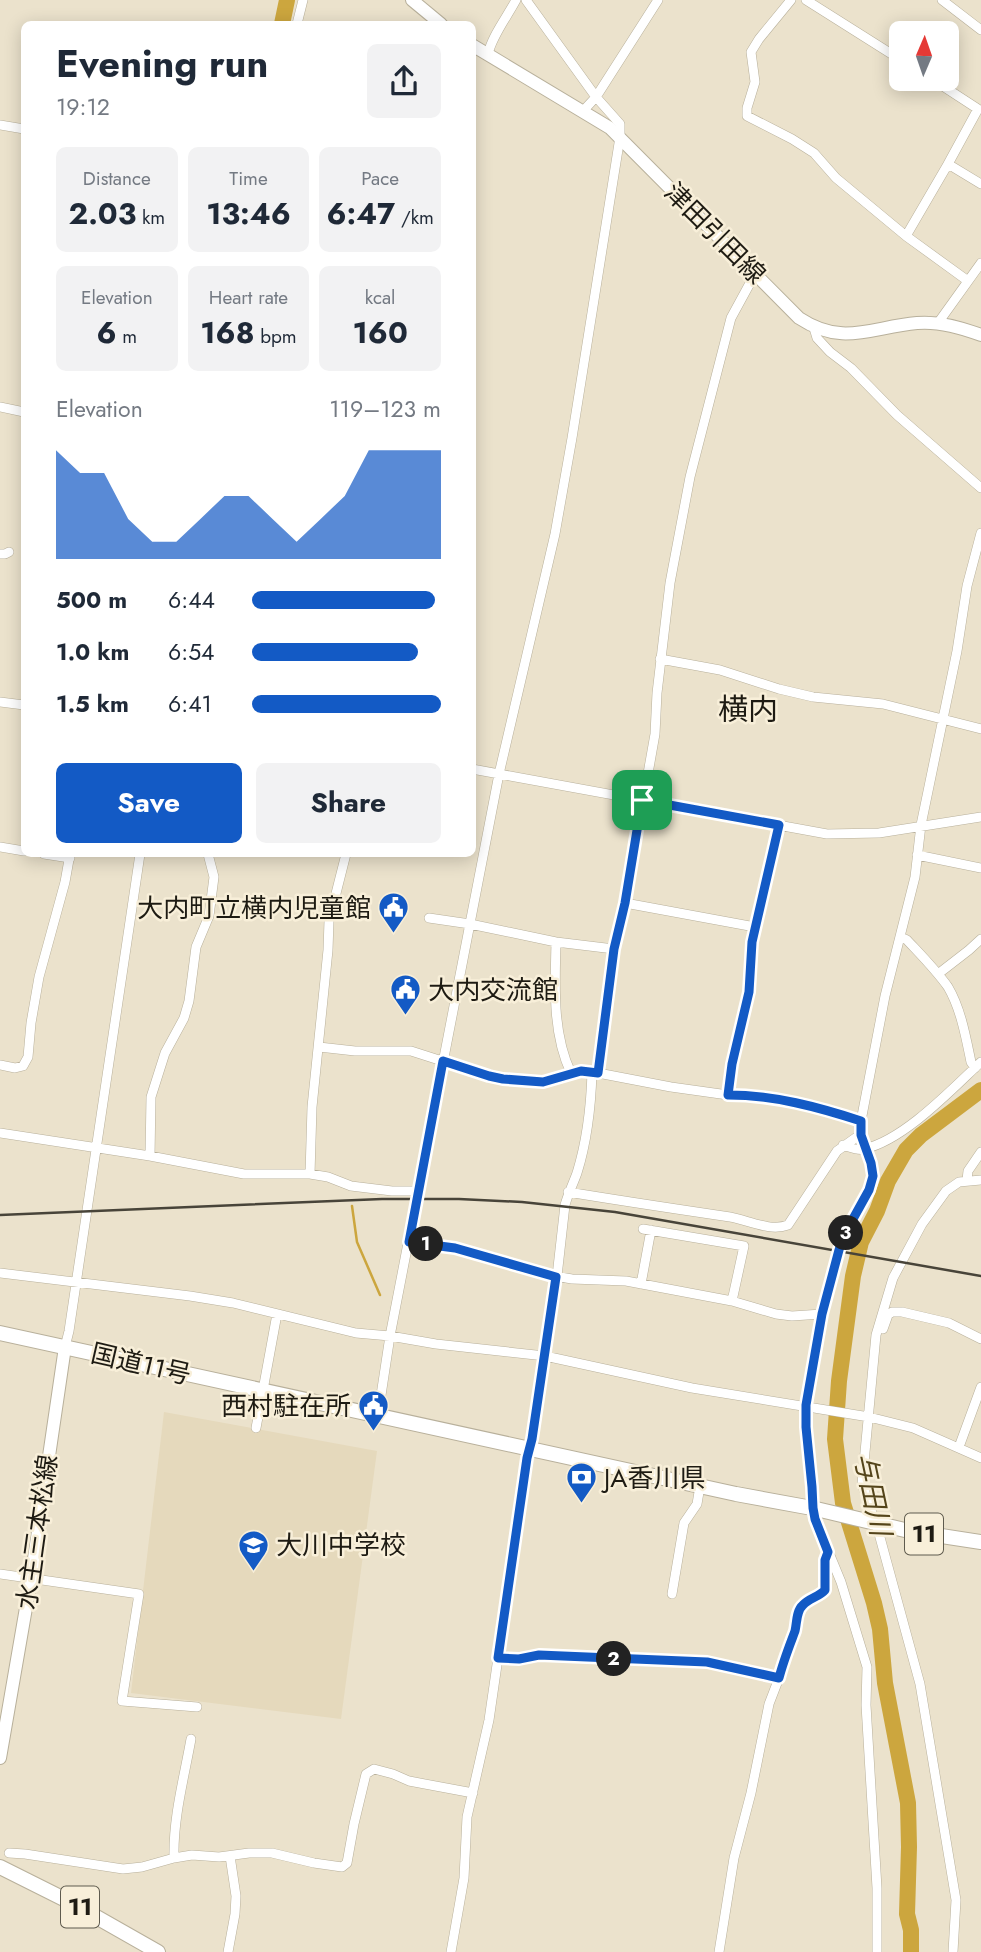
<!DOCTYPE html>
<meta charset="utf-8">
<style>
:root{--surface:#fff;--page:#f2f2f3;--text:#1f2937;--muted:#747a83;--accent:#135ac5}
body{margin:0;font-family:Jost,"Noto Sans JP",sans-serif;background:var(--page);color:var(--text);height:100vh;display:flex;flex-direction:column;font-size:26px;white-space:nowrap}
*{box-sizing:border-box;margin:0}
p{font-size:23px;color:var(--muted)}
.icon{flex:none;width:38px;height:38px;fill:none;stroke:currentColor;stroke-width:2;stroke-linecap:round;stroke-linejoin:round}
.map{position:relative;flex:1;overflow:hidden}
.drawer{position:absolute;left:21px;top:21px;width:455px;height:836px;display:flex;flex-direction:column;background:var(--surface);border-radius:10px;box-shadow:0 4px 18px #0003}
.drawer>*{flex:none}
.needle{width:46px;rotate:2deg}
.buttons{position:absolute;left:889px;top:21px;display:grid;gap:14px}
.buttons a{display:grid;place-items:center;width:70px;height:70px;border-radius:10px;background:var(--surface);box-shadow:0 4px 18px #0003;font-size:35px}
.pin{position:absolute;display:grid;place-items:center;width:60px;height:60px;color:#fff;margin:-30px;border-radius:14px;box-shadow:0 4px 10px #0006}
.km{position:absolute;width:35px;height:35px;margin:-18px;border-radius:50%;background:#222;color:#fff;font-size:19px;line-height:35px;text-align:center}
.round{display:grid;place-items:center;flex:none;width:74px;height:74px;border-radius:10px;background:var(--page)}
.headline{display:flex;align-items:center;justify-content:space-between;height:119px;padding:0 35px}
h1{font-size:38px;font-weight:700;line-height:52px}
.metrics{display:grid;grid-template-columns:repeat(3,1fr);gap:10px;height:119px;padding:7px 35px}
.metrics div{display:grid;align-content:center;border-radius:10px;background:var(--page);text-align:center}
.metrics b{font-size:30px;font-weight:700}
.metrics small{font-size:19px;font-weight:400}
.metrics p{font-size:19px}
.chart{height:196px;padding:14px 35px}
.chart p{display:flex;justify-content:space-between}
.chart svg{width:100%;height:126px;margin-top:7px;fill:var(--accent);opacity:.7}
.button{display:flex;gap:14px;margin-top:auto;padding:14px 35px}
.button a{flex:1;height:80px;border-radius:10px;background:var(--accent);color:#fff;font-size:28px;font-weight:700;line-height:80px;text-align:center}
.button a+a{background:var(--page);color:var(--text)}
ul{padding:0 35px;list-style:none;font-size:23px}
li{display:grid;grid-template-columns:112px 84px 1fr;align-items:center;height:52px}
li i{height:18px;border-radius:9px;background:var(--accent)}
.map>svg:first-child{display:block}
.built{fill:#e5d9bc}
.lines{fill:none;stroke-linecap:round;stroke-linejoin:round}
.stream{stroke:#cca63e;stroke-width:2.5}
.river{stroke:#cca63e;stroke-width:16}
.minor-casing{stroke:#b8b09b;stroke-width:10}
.major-casing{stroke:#b8b09b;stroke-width:14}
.highway-casing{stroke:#b8b09b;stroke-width:16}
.minor{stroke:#fff;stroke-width:9}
.major{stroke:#fff;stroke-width:12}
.highway{stroke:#fff;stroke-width:14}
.rail{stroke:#484439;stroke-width:2.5}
.route-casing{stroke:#fff;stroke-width:14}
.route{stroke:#135ac5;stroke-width:9}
.labels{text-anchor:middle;stroke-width:5;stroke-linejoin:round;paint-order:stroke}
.shield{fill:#f8efd9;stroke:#5f5b4e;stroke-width:2}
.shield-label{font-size:24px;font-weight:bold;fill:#1e1b13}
.street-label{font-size:26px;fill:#1e1b13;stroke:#f8efd9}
.poi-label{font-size:26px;fill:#1e1b13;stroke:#f8efd9;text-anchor:start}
.water-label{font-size:28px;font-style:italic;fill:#54441a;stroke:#f8efd9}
.quarter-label{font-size:30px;fill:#1e1b13;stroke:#f8efd9}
</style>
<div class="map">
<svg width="981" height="1952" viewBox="0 0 981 1952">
<rect width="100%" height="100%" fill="#ebe2cc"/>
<!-- built -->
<path class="built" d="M164 1412 377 1451 341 1719 131 1693Z"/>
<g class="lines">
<!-- stream -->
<path class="stream" d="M352 1206 357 1242 380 1295"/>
<!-- river -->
<path class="river" d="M282 24 287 0
M911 1952V1930L907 1914 909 1847 908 1803 885 1683 880 1629 874 1603 843 1503 835 1439 839 1381 853 1276 861 1242 877 1211 888 1181 906 1150 921 1135 981 1090"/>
<defs>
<path id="minor" d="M791 0 759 39 751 52 755 82 747 108V116L792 139 814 153 836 178 906 236 968 281
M806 0 901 60
M942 0 981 30
M297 24 303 0
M488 54C492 36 507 17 516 0
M932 79 978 109 948 164 981 184
M583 111 596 97 658 0
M0 125 24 129
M906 236 948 164
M938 323 981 263
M814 328 817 338 830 352 851 368 897 415 981 488
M0 407 24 412
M0 554H5L9 552
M660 659 720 670 779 689 813 697 883 704 981 729
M0 702 24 705
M472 769 827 834 879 833 981 817
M0 847 24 851
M44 854 70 858
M917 855 981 868
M625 903 755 927
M429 918 470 924 556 942 614 949
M901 937 907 940C921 955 936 970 948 987 961 1009 966 1038 971 1062L975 1068
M556 942C555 986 552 1033 571 1073
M938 974 969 950 981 939
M319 1047 355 1051H411L489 1076 503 1079 543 1082 581 1071 598 1073 671 1087 728 1095H751L794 1102 827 1110 861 1121
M0 1065 15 1068 23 1066 28 1057 31 1023 39 977 65 882 70 854
M598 1073 614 949 625 903 655 734 657 693 670 583 690 477 731 318 755 274
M728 1095 732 1064 749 992 752 942 755 927 779 826
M0 1133 150 1156 244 1174H310L328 1177 351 1186 392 1191H418
M843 1145C850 1147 858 1151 864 1149 904 1140 951 1090 981 1062
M150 1156 151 1097 165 1053 184 1018 189 1001 196 947 209 916 214 877 208 854
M310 1174 312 1107 328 950 329 921 346 854
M967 1180 968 1171 981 1152
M568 1192C622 1201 676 1209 730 1217 748 1220 770 1232 788 1225L837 1151 861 1134
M643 1229 744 1246 732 1301
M409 1242 455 1248 492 1257 543 1274 572 1279 626 1281 732 1301 776 1314 792 1316 822 1314
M0 1273 190 1296 233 1303 356 1333 390 1336 436 1344 545 1356 692 1388 869 1417 913 1428 981 1458
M641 1284 651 1230
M883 1329 888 1315 892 1312H902L949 1323 981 1339
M65 1347 69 1331 140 854
M378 1415 390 1336 499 774 555 534 572 438 620 137V124L596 97 526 0
M256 1428 277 1314
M959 1447 981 1387
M0 1574 139 1594 122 1701 197 1707
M672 1594 684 1523 697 1504 700 1486
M498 1658 519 1659 539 1655 707 1662 779 1678
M9 1853 25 1854 123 1869 142 1867 174 1858 192 1855 219 1857 249 1853H272L314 1863 342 1867 347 1863 354 1824 366 1774 374 1769 393 1774 409 1781 473 1793
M174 1858C173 1818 184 1778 191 1739
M228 1952 235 1914 236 1896 230 1856
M451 1952 464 1878 467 1817 489 1720 527 1458 532 1439 555 1294 565 1205C568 1194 573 1184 577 1173 587 1141 591 1106 592 1072
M719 1952 734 1858 751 1793 769 1704 779 1678 786 1650 795 1630 799 1611 802 1606 821 1595 825 1590V1560L828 1552
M877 1952V1888L866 1705 867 1667 841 1582 815 1519 806 1427V1405L822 1314 839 1250 843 1237 869 1190 873 1176 871 1163 861 1134V1121L885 996 915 877 921 825 957 651 967 586 981 533
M953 1952 956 1900 920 1684 878 1530 862 1484 876 1335 893 1278 922 1224 946 1191 959 1182 981 1180"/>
<path id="major" d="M412 0 441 24
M472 45 610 128 799 318C843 347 871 327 917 323 939 321 960 327 981 335
M0 1758 31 1579 65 1347"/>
<path id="highway" d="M0 1333 736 1494 812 1508 909 1531 981 1542
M0 1867 70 1902 158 1952"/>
</defs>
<!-- minor casing -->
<use href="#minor" class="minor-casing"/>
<!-- major casing -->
<use href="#major" class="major-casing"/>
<!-- highway casing -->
<use href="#highway" class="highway-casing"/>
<!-- minor -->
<use href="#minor" class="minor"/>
<!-- major -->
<use href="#major" class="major"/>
<!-- highway -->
<use href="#highway" class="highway"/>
<!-- rail -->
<path class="rail" d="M0 1215 382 1199H459L522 1202 615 1212 981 1276"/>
</g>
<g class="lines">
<defs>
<path id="route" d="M642 800 779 825 752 942 749 992 732 1064 728 1095C774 1095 818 1107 861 1121V1135L871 1163 873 1176 869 1190 843 1237 839 1250 822 1314 806 1405V1427L812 1487 813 1508 815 1519 828 1552 825 1560V1590C819 1597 809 1598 803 1605 796 1611 797 1623 795 1631 789 1647 783 1662 779 1678L707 1662 539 1655 519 1659 498 1658 527 1458 532 1439 556 1277 455 1248 409 1242 443 1061 489 1076 503 1079 543 1082 581 1071 598 1073 614 949 625 903Z"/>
</defs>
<!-- route casing -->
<use href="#route" class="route-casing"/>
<!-- route -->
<use href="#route" class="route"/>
</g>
<!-- icons -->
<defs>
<symbol id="civic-pin" viewBox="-11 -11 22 30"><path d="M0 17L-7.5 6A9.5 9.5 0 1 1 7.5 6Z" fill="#135ac5" stroke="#f8efd9"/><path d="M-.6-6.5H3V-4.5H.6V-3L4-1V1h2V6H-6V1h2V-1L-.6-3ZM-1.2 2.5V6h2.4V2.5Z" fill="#fff"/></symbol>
<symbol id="bank-pin" viewBox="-11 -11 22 30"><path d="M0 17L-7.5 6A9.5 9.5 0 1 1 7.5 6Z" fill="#135ac5" stroke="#f8efd9"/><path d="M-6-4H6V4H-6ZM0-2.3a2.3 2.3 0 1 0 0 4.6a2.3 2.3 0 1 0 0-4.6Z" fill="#fff"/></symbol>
<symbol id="school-pin" viewBox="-11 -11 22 30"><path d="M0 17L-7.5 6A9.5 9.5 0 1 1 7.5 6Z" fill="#135ac5" stroke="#f8efd9"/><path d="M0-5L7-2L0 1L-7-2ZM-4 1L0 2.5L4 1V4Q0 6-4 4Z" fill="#fff"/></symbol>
</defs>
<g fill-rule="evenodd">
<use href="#civic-pin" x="376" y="890" width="35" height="47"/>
<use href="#civic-pin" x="388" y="972" width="35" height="47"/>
<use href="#civic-pin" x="356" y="1388" width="35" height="47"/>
<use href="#bank-pin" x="564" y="1460" width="35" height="47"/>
<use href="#school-pin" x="236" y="1528" width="35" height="47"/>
</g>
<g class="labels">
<!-- shield labels -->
<g class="shield">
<rect x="905" y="1513.5" width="38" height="41" rx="5"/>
<rect x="61" y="1886.5" width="38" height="41" rx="5"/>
</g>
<g class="shield-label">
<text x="924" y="1542">11</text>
<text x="80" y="1915">11</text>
</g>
<!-- street labels -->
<g class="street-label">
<text transform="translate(715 233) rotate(45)" y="9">津田引田線</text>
<text transform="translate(141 1364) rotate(13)" y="9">国道11号</text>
<text transform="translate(37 1532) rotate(-82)" y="9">水主三本松線</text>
</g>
<!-- poi labels -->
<g class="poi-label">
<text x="371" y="917" text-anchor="end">大内町立横内児童館</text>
<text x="428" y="999">大内交流館</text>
<text x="351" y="1415" text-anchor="end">西村駐在所</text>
<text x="604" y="1487">JA香川県</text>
<text x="276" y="1554">大川中学校</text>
</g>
<!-- water labels -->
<g class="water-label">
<text transform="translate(873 1494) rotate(78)" y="10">与田川</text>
</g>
<!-- quarter labels -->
<g class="quarter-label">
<text x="748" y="720">横内</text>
</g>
</g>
</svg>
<div class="buttons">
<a><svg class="needle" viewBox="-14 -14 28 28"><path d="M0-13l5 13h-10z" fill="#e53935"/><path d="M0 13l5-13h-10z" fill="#747a83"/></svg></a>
</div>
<div class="pin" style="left:642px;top:800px;background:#1e9e55"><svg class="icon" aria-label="arrive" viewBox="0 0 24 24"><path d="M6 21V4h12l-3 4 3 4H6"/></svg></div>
<b class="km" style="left:426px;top:1244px">1</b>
<b class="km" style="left:614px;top:1659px">2</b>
<b class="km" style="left:846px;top:1233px">3</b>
<section class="drawer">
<div class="headline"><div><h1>Evening run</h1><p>19:12</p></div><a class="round"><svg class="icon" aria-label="share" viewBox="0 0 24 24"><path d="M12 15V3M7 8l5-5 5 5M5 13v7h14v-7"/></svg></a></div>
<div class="metrics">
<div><p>Distance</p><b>2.03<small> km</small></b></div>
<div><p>Time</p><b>13:46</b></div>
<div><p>Pace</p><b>6:47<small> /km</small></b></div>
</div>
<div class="metrics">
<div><p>Elevation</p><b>6<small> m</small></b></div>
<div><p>Heart rate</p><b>168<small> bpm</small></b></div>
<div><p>kcal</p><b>160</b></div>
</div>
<div class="chart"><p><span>Elevation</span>119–123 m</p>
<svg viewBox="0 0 160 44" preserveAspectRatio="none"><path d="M0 44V6L10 14L20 14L30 30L40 38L50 38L60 30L70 22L80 22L90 30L100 38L110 30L120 22L130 6L140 6L150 6L160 6V44z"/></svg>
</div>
<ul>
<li><b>500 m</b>6:44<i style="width:97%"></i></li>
<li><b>1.0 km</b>6:54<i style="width:88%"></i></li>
<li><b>1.5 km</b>6:41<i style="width:100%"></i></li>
</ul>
<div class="button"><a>Save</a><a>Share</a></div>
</section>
</div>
